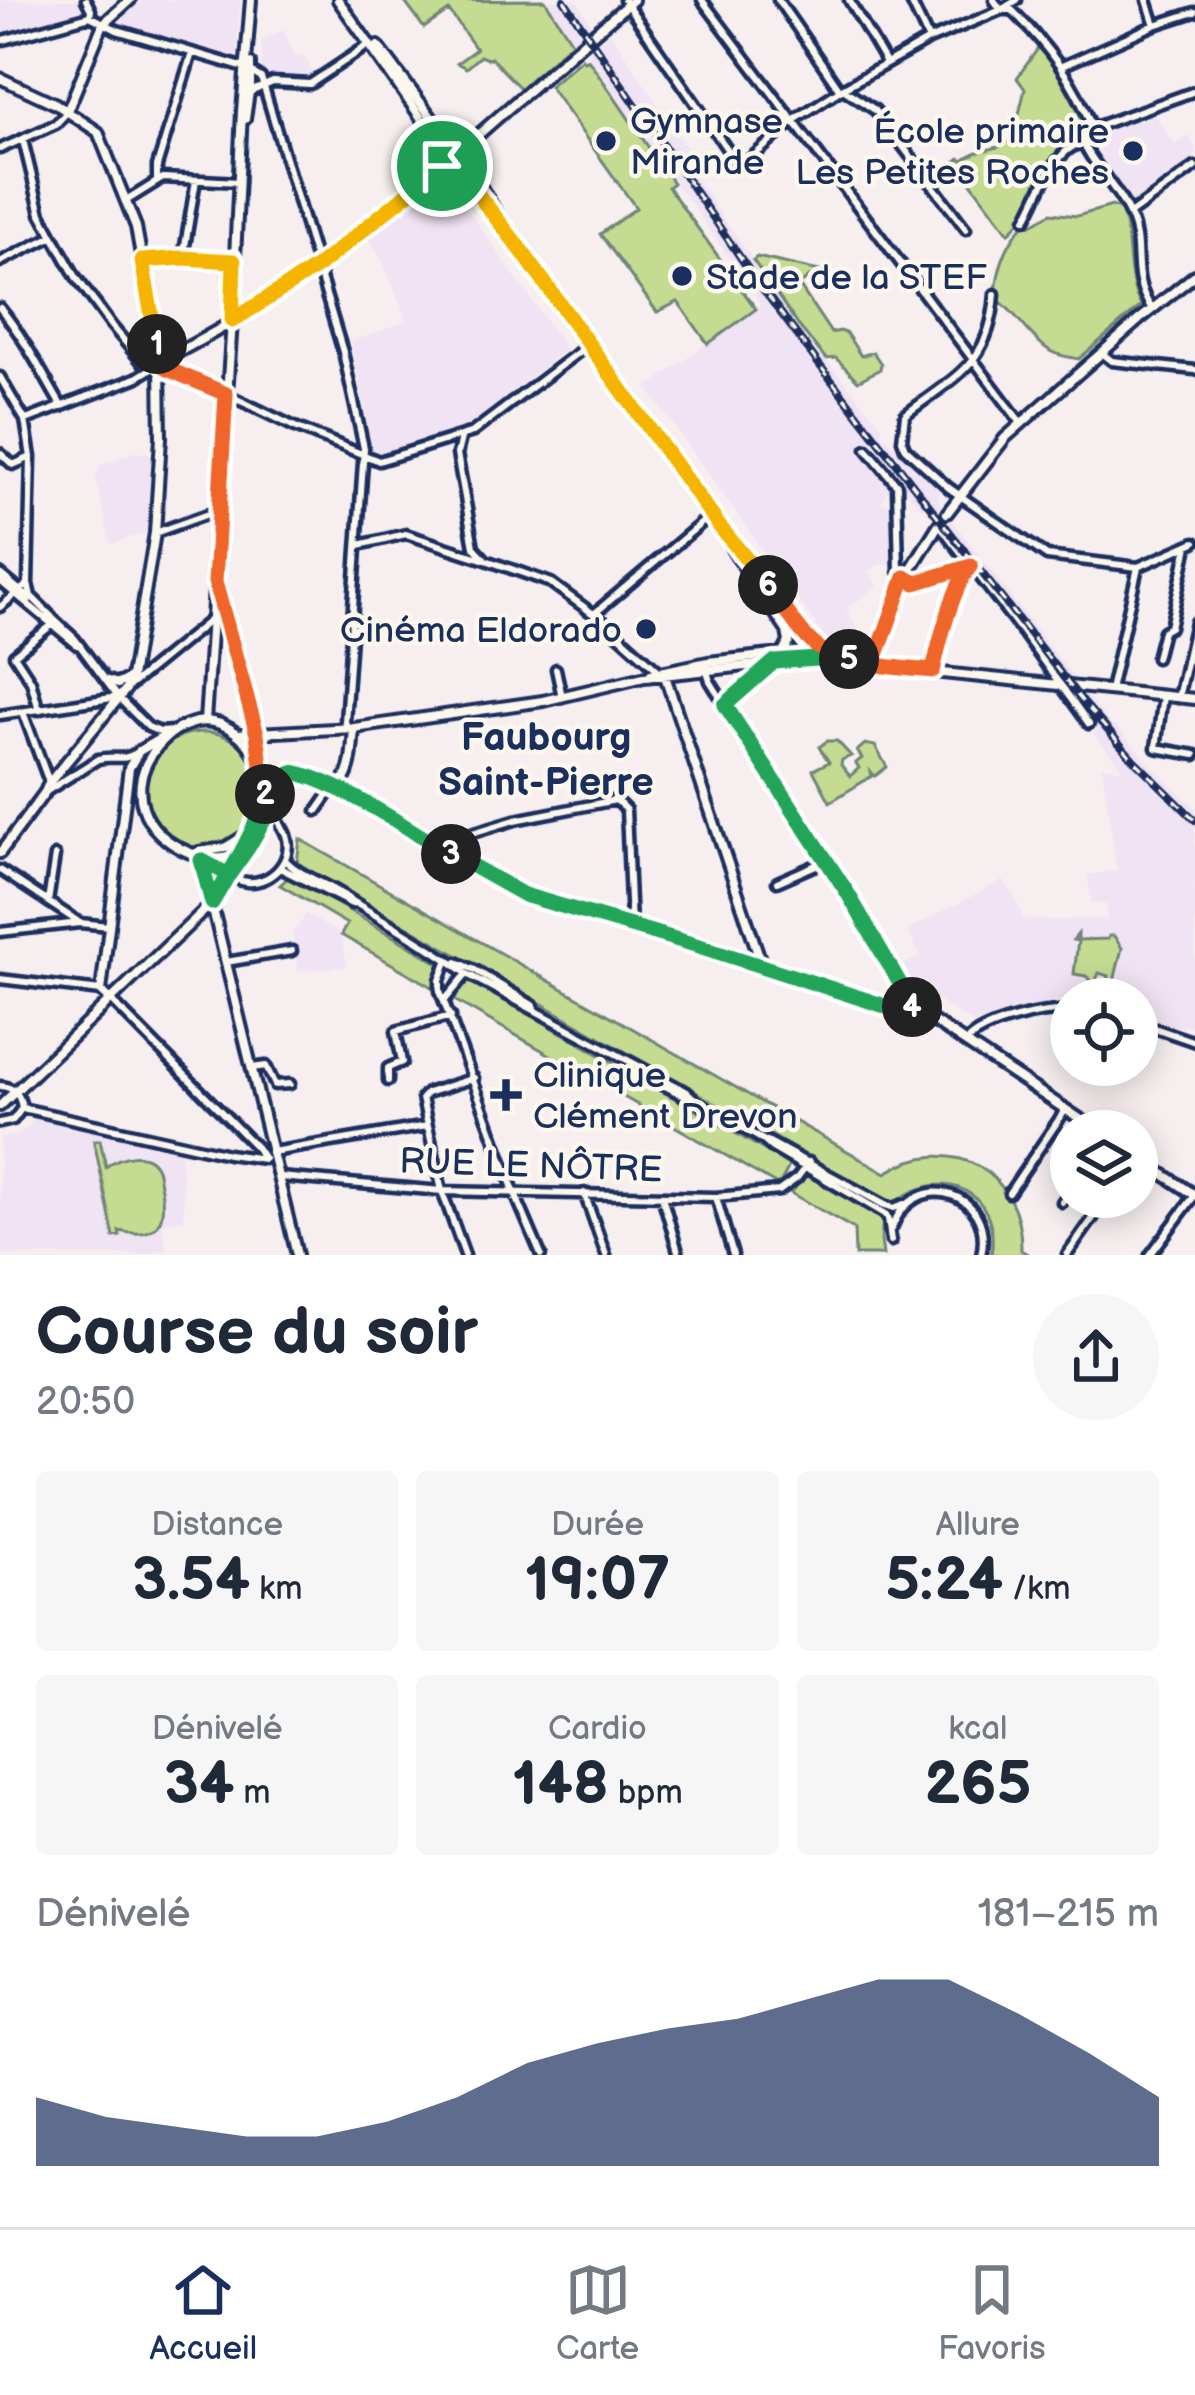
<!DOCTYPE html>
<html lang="fr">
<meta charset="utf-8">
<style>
:root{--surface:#fff;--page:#f6f6f7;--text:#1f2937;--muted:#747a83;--line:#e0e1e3;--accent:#1b2f5e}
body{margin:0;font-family:"Balsamiq Sans",sans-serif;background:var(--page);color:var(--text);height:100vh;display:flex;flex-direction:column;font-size:45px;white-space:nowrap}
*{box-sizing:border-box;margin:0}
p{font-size:39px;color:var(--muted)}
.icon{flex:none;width:66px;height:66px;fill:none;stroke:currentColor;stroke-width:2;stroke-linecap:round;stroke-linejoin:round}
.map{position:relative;height:1255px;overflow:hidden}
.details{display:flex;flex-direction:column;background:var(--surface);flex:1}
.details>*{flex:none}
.fabs{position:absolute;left:1050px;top:978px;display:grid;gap:24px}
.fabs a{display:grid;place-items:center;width:108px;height:108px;border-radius:50%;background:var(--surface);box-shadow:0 6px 30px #0003;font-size:60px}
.pin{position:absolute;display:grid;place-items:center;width:102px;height:102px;color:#fff;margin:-51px;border:6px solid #fff;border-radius:50%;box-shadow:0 3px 12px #0007}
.km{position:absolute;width:60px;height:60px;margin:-30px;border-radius:50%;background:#222;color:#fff;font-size:33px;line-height:60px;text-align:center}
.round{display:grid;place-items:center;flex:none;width:126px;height:126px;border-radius:63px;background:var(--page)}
.summary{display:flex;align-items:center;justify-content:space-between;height:204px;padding:0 36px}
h1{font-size:66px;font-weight:700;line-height:90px}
.metrics{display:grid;grid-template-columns:repeat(3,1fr);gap:18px;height:204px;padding:12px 36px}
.metrics div{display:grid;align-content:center;border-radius:12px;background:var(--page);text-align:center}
.metrics b{font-size:60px;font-weight:700}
.metrics small{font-size:33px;font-weight:400}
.metrics p{font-size:33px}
.chart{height:336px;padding:24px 36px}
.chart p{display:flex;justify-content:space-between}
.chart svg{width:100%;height:216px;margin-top:12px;fill:var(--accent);opacity:.7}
.tab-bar{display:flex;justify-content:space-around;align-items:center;height:168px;border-top:3px solid var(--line);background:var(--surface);font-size:33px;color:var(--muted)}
.tab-bar a{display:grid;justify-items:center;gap:6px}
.tab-bar .on{color:var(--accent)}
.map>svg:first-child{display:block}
.built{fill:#f0e3f3}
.green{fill:#c4db91;stroke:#708578;stroke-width:3}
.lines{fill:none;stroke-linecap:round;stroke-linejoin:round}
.street-casing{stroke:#1b2f5e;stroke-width:15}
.secondary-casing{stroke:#1b2f5e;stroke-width:16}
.street{stroke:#fbf7ec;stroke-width:6}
.secondary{stroke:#fbf7ec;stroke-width:8}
.rail-casing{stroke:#1b2f5e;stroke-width:8}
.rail{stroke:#fbf7ec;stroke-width:3;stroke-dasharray:9;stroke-linecap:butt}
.split-1-casing{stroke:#fff;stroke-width:24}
.split-2-casing{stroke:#fff;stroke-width:24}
.split-3-casing{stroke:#fff;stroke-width:24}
.split-4-casing{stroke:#fff;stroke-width:24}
.split-5-casing{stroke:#fff;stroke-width:24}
.split-6-casing{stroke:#fff;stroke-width:24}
.split-7-casing{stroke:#fff;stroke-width:24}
.split-1{stroke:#f5b400;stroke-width:15}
.split-2{stroke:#f0652b;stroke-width:15}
.split-3{stroke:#22a559;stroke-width:15}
.split-4{stroke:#22a559;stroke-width:15}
.split-5{stroke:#22a559;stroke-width:15}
.split-6{stroke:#f0652b;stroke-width:15}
.split-7{stroke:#f5b400;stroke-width:15}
.poi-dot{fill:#1b2f5e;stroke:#fbf7ec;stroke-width:4.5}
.labels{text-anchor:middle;stroke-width:9;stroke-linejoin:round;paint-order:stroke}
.poi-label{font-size:36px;fill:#1b2f5e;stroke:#fbf7ec;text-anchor:start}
.street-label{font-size:36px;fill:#1b2f5e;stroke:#fbf7ec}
.neighbourhood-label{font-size:39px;font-weight:bold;fill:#1b2f5e;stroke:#fbf7ec}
</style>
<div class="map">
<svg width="1195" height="1255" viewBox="0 0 1195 1255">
<rect width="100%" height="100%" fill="#f6eeef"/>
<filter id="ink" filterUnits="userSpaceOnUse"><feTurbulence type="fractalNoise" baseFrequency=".00833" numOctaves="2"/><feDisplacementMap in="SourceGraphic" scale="24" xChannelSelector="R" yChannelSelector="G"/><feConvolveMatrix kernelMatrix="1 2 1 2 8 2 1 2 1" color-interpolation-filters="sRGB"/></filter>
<g filter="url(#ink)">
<!-- built -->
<path class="built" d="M0 0H78L82 9 80 13 0 35Z
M143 0H240L237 55 232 57 169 38 166 41 118 27 117 23Z
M545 0H577L600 40 611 33 695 161 693 174 798 326 882 426V434L923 472 939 492V504L1110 725 1116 726 1156 771 1195 808V1025L1176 1027 1137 1014V999H1071V1003L1055 1001 973 1023 909 982 899 967 921 957 907 930 1003 880 1017 901 1023 918 1037 921 1107 919V905L1091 902 1088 875 1117 871 1102 766 1123 770 1094 734 1097 725 1082 704 1052 668 951 534 930 507H921L900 485 868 442 858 452 874 469 878 466 893 484 880 503 893 504 895 522 893 565 880 564 869 571 878 586 846 609 869 649 864 651 833 648 647 388 761 304 690 202 652 153 587 56 592 46 584 33 573 41Z
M283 30 296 58 304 55 314 76 307 79 283 78 262 72V39Z
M1154 115 1175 145 1188 136 1195 147V165L1132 211 1099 162 1098 154 1104 132 1135 120 1141 122Z
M442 174 566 349 468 426 378 454 372 448 351 342 407 321 384 263 368 237Z
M135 452 155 455 150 531 111 544 95 476 98 475 100 465Z
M306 914 341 935 347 966 298 971 292 931 299 926Z
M35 1117 181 1150 184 1219 162 1223 167 1250 141 1255H0V1137L17 1135 28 1128Z"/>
<!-- green -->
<path class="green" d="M545 0 572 42 520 88 491 58 487 59 480 56 466 68 457 63 476 49 449 11 424 28 404 1Z
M1039 47 1057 71 1080 114 1081 129 1073 140 1068 141 1022 219 1009 233 958 165 935 181 934 178 960 158 963 160C984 145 992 154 1013 139L1025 89 1017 78Z
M582 58 584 61 588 59 673 183 668 187 756 309 708 344 678 302 657 312 600 234 636 208 549 86Z
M1112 206 1121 210C1133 241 1125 277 1141 306L1079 359C1069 357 1058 356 1050 351 1029 337 1018 314 998 300L1000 295 996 290C999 264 1007 241 1026 222L1031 225 1051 213 1077 216Z
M757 257 828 273 811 276 799 285 831 333 840 331 846 333 861 356 873 352 881 364 880 369 858 381 836 358 826 359 798 325 753 260Z
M145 790a58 58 0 1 1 116 0a58 58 0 1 1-116 0Z
M827 741H837L851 756 842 760 841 765 850 776 859 768 856 763 862 758 857 751 865 744 875 746 887 767 875 776 871 772 872 776 830 802 813 770 829 762 819 747Z
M300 839 886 1173C951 1131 1023 1172 1021 1250L1029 1255H991C1002 1189 939 1164 892 1205L297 863Z
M290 876 442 965 436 989 341 935 347 924 280 885Z
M1078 934V940L1108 939 1109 936H1114L1122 948 1111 994 1105 991 1109 976 1099 973 1094 985 1086 976 1074 974 1078 941 1073 940Z
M467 978 787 1163 789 1166 779 1186 449 997Z
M100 1140 106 1167C119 1156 148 1147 157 1169 159 1175 159 1182 161 1189 167 1223 157 1240 119 1231L120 1236 114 1237 94 1141Z
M807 1173 883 1217 881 1240 883 1255H855L854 1229 791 1193Z"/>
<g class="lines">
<defs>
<path id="street" d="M86 0 91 10 90 16
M624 0 738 165 742 166 796 119 840 90 929 40 1001 10 1017 0
M702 0 1021 423
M778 0 840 90
M849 0 886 63
M910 0 929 40
M994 0 1001 10H1012C1047 45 1075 81 1092 128
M1147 0 1155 25
M0 41 90 16 117 30 245 68
M1062 66 1155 25 1195 12
M251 72 261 78 264 87 343 352 364 448 345 722 348 728
M843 89 875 110 966 229
M250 92 273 82 310 84 370 44
M1092 128 1086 136 1084 145C1097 170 1120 191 1131 218 1144 250 1129 276 1152 309
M1092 128 1195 91
M23 140 41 214 53 236 76 277 111 325 142 362H160
M0 149 56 124 67 112
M157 181V166L192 53
M126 201 163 178 239 182
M1130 214 1195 167
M1026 219C1040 194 1054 147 1085 142
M183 258 196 180
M141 261 183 258 234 261
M0 262 53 236
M995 294C990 365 955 376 905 415L902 440 905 448 949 488 1047 556 1138 567
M0 308C25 339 42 373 62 407
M1102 353 1112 361 1195 370
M160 362 295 427 379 461 473 432 589 344
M0 377 25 420 31 457 28 584 31 596 52 617
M26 420 136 378 157 365
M461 438 457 454 474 547 486 560 551 583 607 624 659 671
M867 449 897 485 899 571 915 582 971 566
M0 453 13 465 31 457
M939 524 1023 633 1089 724
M155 533 219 510
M359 545 406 534 482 559
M1138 567 1195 542
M0 574 30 599
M0 581 77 645
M0 607 28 584
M595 613 711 515
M49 615 75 639 118 697 148 727 160 732 173 731
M1156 658 1163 631 1170 627 1188 546
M556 669 562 697
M706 669 710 681 725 705
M933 672C938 648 953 584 968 569
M127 688 213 618
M1110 690 1138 567
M1163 696 1156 748 1195 755
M1178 698 1195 622
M39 710 31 681 14 655 53 624
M23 712 49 782
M0 715 118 697
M47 791 98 759C113 755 123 762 136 753
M317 811 333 788
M455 856 462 842 472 833 515 820 616 800 626 810 631 925
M199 859C212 867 227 877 242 881 268 888 295 861 286 835 283 826 276 818 271 810
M285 860C301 877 324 882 343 895 384 922 429 944 467 974L687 1092 698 1102 763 1140 772 1148 885 1214 888 1218 891 1241
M280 868 352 904
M0 870 77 921
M777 882 825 861
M48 902 55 856
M0 932 80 923 109 926
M448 959 440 980V991L515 1194 541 1255
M226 962 292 951
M457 962 475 970 534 1006
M0 979 101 991
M111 1000 256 1147 264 1159
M445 1000 466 975
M1137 1022 1195 1042
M966 1042C984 1022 1045 1009 1071 1011
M252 1068 266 1066 275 1085 290 1084
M651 1076 657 1082 691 1099
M388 1081V1068L402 1062 396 1031 451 1016
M0 1086C14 1087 20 1094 22 1108L13 1120 0 1123
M22 1108 228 1154 264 1159
M767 1141 885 1205 894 1208 904 1204
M272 1152 427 1126
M279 1177 442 1191 716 1197 779 1191 797 1178 809 1162
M584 1193 606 1255
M1009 1193 1066 1109
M662 1196 679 1255
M716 1197 733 1255
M1062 1202 1071 1189
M892 1228C914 1167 996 1191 981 1255
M465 1255 442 1191 422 1098 427 1093 474 1078
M1067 1255 1108 1197
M1150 1255 1195 1195"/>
<path id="secondary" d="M338 0 450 159 504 227 720 527 806 637 832 657
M378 46 468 166 501 220
M0 78 56 104 98 132 136 227 160 362 161 438 155 533 131 677 127 688 49 783 45 792 0 853
M67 112 103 24 130 0
M245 119 250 85V63
M160 362C213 334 268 303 317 267 428 186 527 88 633 0
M947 513 1005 438 1140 319 1195 275
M732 549 787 631 789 642 783 653
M218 592 257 734 262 763
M770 598C783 614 795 642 809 654
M773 662 725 705 847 892 906 994 915 1004
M874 663 906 577 939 524
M651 674 708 662 799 652 933 672 1195 699
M665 676 762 965
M108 681 118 684 130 678
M205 721 232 321 242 111 251 0
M237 734 354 728 543 701 644 677 831 657
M336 789C353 776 352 748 354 728
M199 852 225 848 246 835
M237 857 238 854C248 836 264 816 265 795 268 760 235 715 197 722 180 726 169 733 158 746 124 787 142 833 188 852 208 860 223 861 242 852
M201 860 297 1255
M111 1000 101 991 129 768 139 751 163 737
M912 1010a7 7 0 1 1 14 0a7 7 0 1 1-14 0Z
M924 1015 1098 1131
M0 1106 212 903 249 848 288 777 295 772 342 792 524 895 699 946 913 1015
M1137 1157 1195 1195"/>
</defs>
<!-- street casing -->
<use href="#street" class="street-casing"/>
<!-- secondary casing -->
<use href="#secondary" class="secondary-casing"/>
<!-- street -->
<use href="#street" class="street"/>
<!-- secondary -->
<use href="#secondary" class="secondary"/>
<defs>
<path id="rail" d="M564 0 753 276 821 367 1082 701 1133 759 1195 820"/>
</defs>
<!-- rail casing -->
<use href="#rail" class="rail-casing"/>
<!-- rail -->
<use href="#rail" class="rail"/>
</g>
</g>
<g class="lines" filter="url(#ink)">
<defs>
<path id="split-1" d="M157 344 142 261 183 258 234 261 232 321 317 267 442 166"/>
<path id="split-2" d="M157 344 160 362 168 369 226 394 215 582 257 734 265 794"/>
<path id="split-3" d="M265 794C260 823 228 876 212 903L201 860 229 875 248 848 292 772C335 779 411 831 451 854"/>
<path id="split-4" d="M451 854 524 895 699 946 913 1015 912 1007"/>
<path id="split-5" d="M849 659C824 657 799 661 774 662L725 705 847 892 906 994 915 1004 912 1007"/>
<path id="split-6" d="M768 585C783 604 796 629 815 645 837 664 902 668 933 671 939 644 953 585 971 566L915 583 905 577 874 663 849 659"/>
<path id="split-7" d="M442 166 450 159 519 247 720 527 768 585"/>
</defs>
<!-- split-1 casing -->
<use href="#split-1" class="split-1-casing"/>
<!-- split-2 casing -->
<use href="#split-2" class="split-2-casing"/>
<!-- split-3 casing -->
<use href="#split-3" class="split-3-casing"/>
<!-- split-4 casing -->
<use href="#split-4" class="split-4-casing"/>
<!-- split-5 casing -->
<use href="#split-5" class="split-5-casing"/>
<!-- split-6 casing -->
<use href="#split-6" class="split-6-casing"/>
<!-- split-7 casing -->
<use href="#split-7" class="split-7-casing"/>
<!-- split-1 -->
<use href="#split-1" class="split-1"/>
<!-- split-2 -->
<use href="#split-2" class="split-2"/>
<!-- split-3 -->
<use href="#split-3" class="split-3"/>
<!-- split-4 -->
<use href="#split-4" class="split-4"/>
<!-- split-5 -->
<use href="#split-5" class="split-5"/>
<!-- split-6 -->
<use href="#split-6" class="split-6"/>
<!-- split-7 -->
<use href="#split-7" class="split-7"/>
</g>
<!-- markers -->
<g class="poi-dot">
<circle cx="606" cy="141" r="12"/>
<circle cx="1133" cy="151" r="12"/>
<circle cx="682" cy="276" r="12"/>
<circle cx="646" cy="629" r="12"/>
<path d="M500 1077h12v12h12v12h-12v12h-12v-12h-12v-12h12z"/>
</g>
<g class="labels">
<!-- poi labels -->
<g class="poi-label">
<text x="630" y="133">Gymnase<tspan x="630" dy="41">Mirande</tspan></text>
<text x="1109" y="143" text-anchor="end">École primaire<tspan x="1109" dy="41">Les Petites Roches</tspan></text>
<text x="706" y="289">Stade de la STEF</text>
<text x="622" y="642" text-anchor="end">Cinéma Eldorado</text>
<text x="533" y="1087">Clinique<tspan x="533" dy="41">Clément Drevon</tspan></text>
</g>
<!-- street labels -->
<g class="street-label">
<text transform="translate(531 1164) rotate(2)" y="13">RUE LE NÔTRE</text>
</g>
<!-- neighbourhood labels -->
<g class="neighbourhood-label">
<text x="546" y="750">Faubourg<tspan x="546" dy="45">Saint-Pierre</tspan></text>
</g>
</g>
</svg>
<div class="fabs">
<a><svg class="icon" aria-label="locate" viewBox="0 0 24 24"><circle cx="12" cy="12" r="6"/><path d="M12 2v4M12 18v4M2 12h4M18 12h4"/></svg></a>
<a><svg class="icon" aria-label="layers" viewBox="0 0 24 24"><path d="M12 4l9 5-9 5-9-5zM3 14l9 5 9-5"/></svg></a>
</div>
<div class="pin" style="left:442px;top:166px;background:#1e9e55"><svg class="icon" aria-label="arrive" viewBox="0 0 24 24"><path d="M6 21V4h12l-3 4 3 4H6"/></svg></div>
<b class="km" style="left:157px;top:344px">1</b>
<b class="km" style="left:265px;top:794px">2</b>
<b class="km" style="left:451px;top:854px">3</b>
<b class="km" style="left:912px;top:1007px">4</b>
<b class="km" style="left:849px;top:659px">5</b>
<b class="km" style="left:768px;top:585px">6</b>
</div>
<section class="details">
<div class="summary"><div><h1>Course du soir</h1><p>20:50</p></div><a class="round"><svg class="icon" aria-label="share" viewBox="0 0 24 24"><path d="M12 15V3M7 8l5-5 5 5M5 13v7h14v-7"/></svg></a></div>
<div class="metrics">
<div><p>Distance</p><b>3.54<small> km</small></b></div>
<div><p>Durée</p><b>19:07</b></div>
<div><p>Allure</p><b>5:24<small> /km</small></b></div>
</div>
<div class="metrics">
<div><p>Dénivelé</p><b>34<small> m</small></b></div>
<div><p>Cardio</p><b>148<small> bpm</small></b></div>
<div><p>kcal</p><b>265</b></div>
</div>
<div class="chart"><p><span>Dénivelé</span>181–215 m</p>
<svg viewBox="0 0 160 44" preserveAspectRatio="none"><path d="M0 44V30L10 34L20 36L30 38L40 38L50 35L60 30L70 23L80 19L90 16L100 14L110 10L120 6L130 6L140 13L150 21L160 30V44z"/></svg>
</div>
</section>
<nav class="tab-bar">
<a class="on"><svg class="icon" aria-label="home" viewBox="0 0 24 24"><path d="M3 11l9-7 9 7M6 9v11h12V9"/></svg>Accueil</a>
<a><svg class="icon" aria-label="map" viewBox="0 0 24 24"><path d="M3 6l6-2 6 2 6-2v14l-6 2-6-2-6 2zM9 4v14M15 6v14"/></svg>Carte</a>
<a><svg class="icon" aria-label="saved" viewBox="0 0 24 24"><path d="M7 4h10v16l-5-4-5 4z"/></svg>Favoris</a>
</nav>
